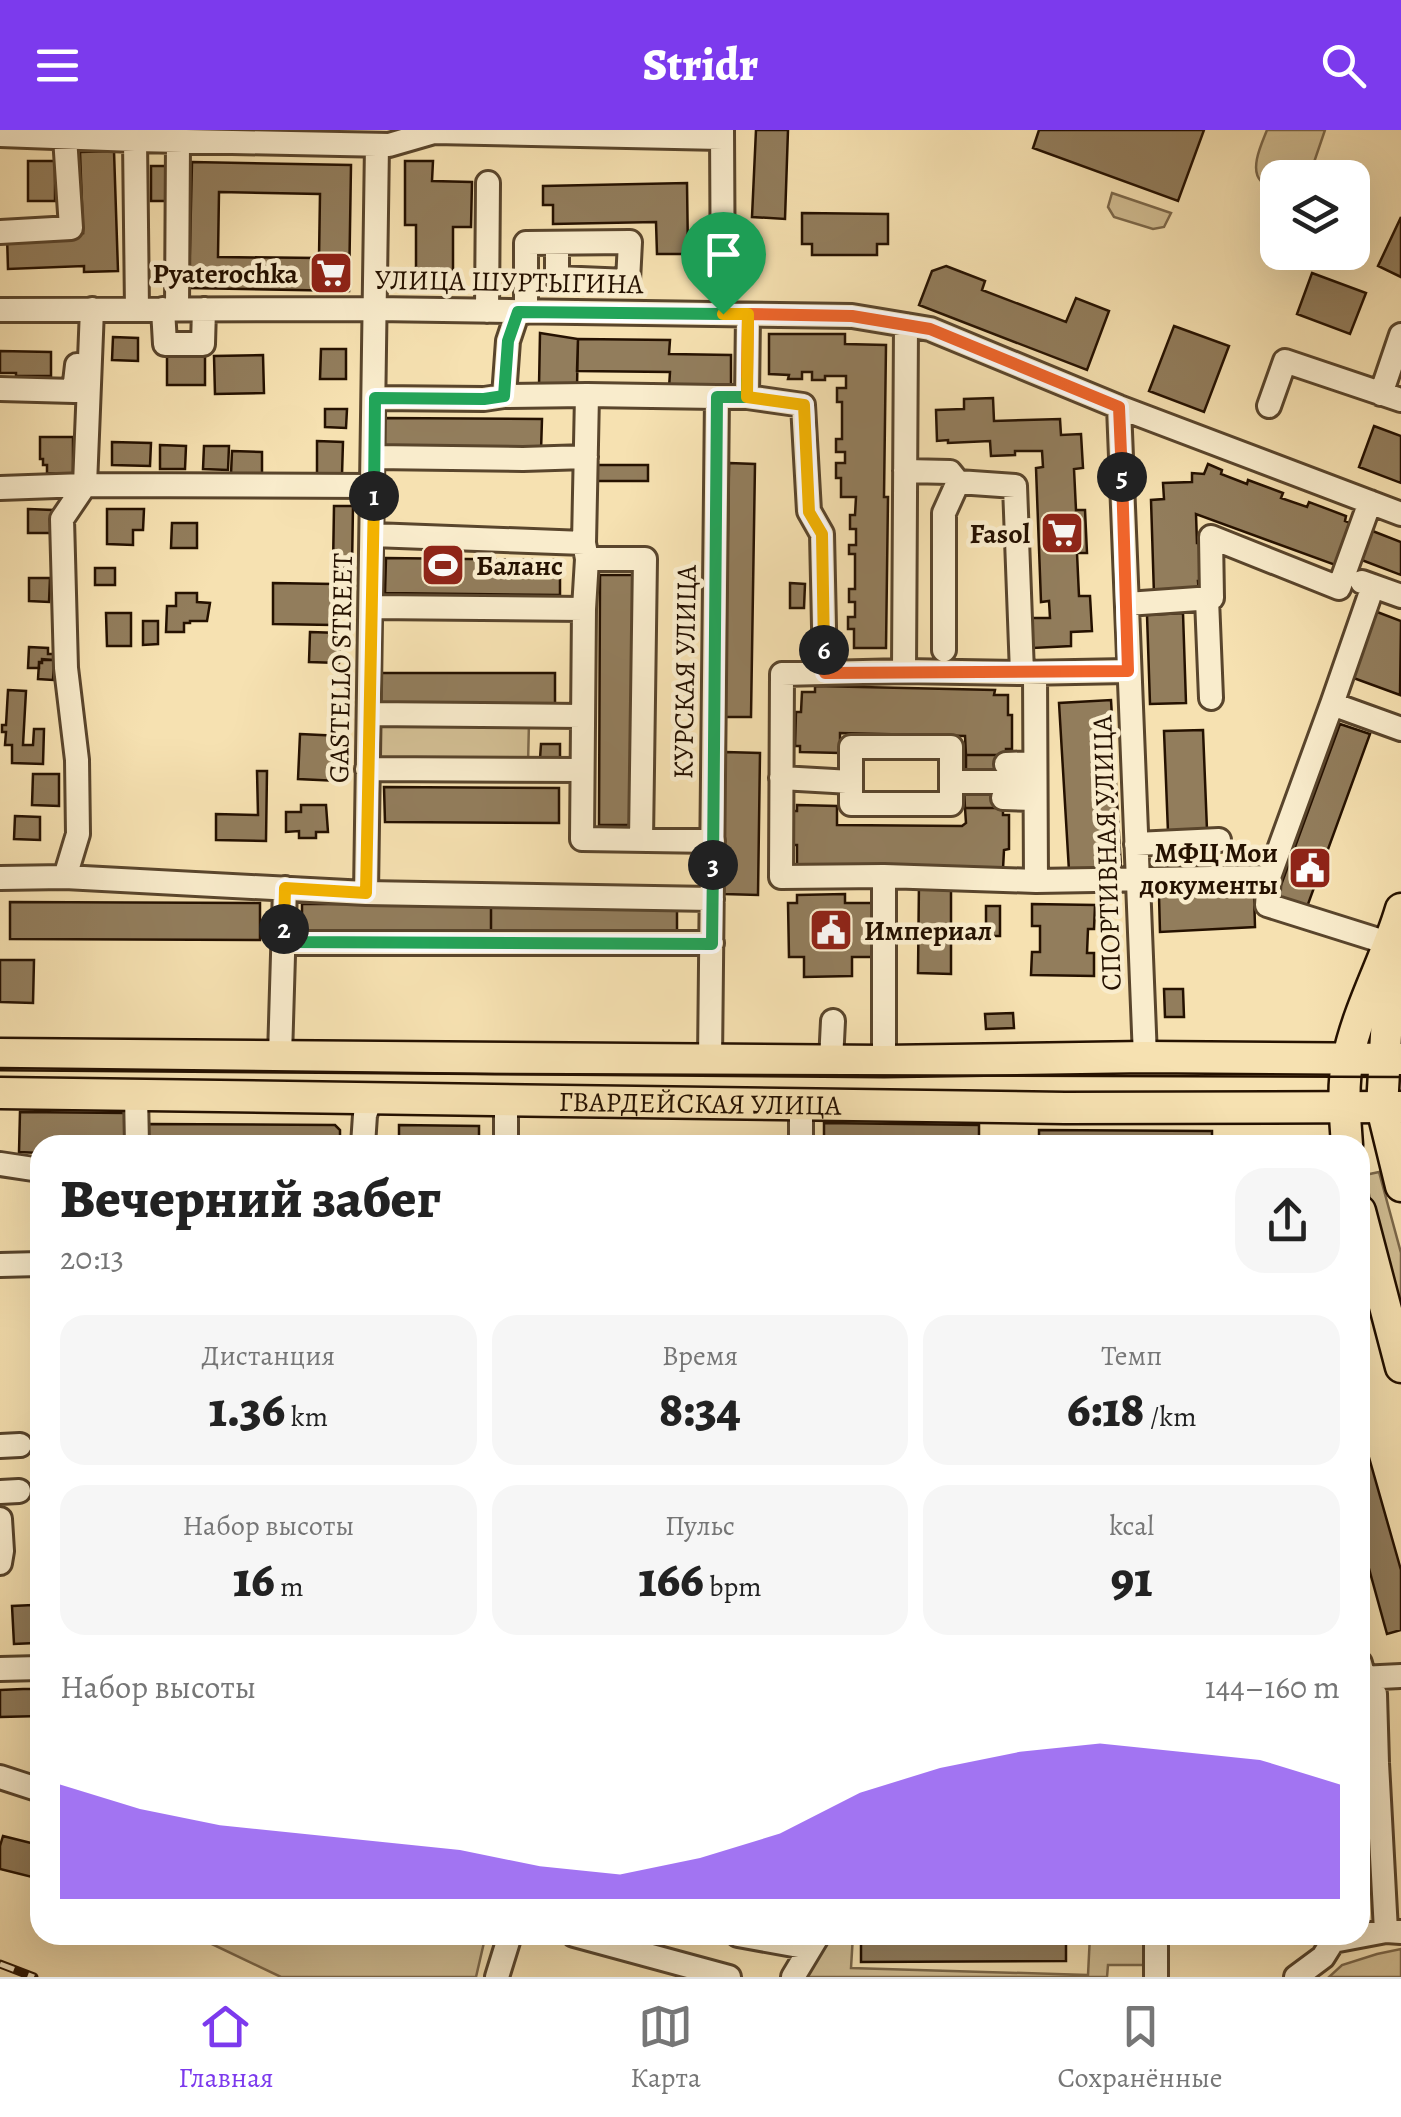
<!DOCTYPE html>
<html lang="ru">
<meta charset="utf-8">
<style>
:root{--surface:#fff;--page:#f6f6f6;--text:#222;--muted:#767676;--line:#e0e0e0;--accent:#7c3aed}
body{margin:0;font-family:Alegreya,serif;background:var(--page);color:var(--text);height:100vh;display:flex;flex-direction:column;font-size:38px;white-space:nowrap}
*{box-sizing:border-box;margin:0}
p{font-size:32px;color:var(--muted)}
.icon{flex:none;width:55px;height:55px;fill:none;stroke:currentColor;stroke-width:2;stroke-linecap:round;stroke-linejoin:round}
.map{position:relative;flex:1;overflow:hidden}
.side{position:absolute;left:30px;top:1005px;width:1340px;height:810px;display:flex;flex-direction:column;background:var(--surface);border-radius:30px;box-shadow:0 10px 40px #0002}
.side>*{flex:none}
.buttons{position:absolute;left:1260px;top:30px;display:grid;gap:20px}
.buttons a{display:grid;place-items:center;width:110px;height:110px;border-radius:20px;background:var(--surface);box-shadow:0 10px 40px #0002;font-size:50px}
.pin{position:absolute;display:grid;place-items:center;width:85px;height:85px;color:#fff;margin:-102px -42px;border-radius:50% 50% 50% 0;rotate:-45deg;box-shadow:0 0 10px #0007}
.pin .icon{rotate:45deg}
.km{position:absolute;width:50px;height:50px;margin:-25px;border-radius:50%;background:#222;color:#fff;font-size:28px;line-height:50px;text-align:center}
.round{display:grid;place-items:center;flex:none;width:105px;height:105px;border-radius:30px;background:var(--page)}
.head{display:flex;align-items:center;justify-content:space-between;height:170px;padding:0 30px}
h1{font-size:55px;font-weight:800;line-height:75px}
.stats{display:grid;grid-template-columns:repeat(3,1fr);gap:15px;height:170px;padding:10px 30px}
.stats div{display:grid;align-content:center;border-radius:25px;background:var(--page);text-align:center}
.stats b{font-size:50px;font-weight:800}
.stats small{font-size:28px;font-weight:400}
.stats p{font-size:28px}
.chart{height:280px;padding:20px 30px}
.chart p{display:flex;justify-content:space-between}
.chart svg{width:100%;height:180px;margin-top:10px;fill:var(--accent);opacity:.7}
header{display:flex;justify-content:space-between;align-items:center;height:130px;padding:0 30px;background:var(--accent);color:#fff;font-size:45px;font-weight:800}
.menu{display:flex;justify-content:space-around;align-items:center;height:140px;border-top:2px solid var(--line);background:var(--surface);font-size:28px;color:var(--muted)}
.menu a{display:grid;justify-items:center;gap:5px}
.menu .on{color:var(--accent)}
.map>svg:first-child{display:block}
.green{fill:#d2be93;stroke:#7c684a;stroke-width:2.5}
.building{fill:#927d5c;stroke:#251100;stroke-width:2.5;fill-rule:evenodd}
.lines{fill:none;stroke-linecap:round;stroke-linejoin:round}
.minor-casing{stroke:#59452c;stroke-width:28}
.major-casing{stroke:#251100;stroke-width:35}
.minor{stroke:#f9eccc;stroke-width:22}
.major{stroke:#f6e1b1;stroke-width:30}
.tram{stroke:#251100;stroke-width:2.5}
.rail-casing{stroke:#251100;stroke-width:9}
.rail{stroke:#f9eccc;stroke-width:5;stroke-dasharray:15;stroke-linecap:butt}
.split-1-casing{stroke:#fff;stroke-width:20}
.split-2-casing{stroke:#fff;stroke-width:20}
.split-3-casing{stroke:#fff;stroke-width:20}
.split-4-casing{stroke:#fff;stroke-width:20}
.split-5-casing{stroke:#fff;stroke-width:20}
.split-6-casing{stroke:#fff;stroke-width:20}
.split-7-casing{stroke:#fff;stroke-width:20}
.split-1{stroke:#22a559;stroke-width:12}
.split-2{stroke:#f5b400;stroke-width:12}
.split-3{stroke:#22a559;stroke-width:12}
.split-4{stroke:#22a559;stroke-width:12}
.split-5{stroke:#f0652b;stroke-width:12}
.split-6{stroke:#f0652b;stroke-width:12}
.split-7{stroke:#f5b400;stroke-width:12}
.labels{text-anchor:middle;stroke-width:9;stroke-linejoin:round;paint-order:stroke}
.poi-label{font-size:28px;font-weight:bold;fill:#251100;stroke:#f9eccc;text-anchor:end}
.street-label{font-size:28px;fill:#251100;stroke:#f9eccc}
</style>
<header><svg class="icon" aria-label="menu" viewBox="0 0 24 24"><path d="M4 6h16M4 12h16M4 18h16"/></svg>Stridr<svg class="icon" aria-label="search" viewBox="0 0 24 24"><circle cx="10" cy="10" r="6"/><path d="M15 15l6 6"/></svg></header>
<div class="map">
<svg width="1401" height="1847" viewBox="0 0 1401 1847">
<rect width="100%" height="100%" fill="#f6e1b1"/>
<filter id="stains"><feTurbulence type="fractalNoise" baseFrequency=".002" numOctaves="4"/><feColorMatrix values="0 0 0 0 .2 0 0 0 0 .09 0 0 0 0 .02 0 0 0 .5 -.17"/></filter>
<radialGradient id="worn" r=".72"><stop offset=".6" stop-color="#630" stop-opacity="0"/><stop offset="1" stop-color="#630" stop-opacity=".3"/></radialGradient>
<!-- green -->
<path class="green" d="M1267 0H1325L1309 47 1278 48 1277 58C1276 57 1262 52 1261 51 1249 39 1262 13 1267 0Z
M1112 63 1171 83 1164 97 1153 99 1114 87 1108 77Z
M375 590 529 592 528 635 374 634Z
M1379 1042 1401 1123V1190L1376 1098 1365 1045Z
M193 1805H476L485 1808 476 1847H281Z
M827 1805H853L851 1838 1088 1845 1090 1805H1149L1147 1835H1108L1107 1847H805Z
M1401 1819V1847H1329L1342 1835 1377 1824Z"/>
<!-- building -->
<path class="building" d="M756 0H788L785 89 752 87Z
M1039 0H1204L1178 71 1033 18Z
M114 21 118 141 84 142V136L8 139 7 106 83 103 80 22Z
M28 31H55V71H28Z
M405 31H433L432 51 472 52 471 97H453V144L416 143V95H405Z
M192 32 351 35 349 161 189 158ZM219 62 320 64 319 128 218 127Z
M151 36H167L168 71H151Z
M687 53 688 124H657L656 92 553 94V75H543V56Z
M802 83 888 84V114H877V125H812V114H802Z
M1401 87V147L1378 136Z
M946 136 985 151 982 160 1066 192 1076 168 1109 181 1087 240 919 175 932 141Z
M1312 143 1366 163 1350 204 1297 184Z
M1174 196 1229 216 1204 282 1149 261Z
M540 203 578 209 577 257 539 256Z
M769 204H845V214L886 215 884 367H888L886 518H854V499H848V487H855V472H849V459H855V424H849V415H856V399H850V385H855L856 367H841V348H836V333H845V322H836V309H842V272H837V258H846V246H825V250H812V242H802V249H788L789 245 769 244Z
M113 207 138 208V231L112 230Z
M578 209 670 210 669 224 731 225V259L669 258 670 242 577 241Z
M321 219H346V249H320Z
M167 220H205V255H167Z
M0 221 51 222V246H16V243H0Z
M263 225 264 263 215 264 214 226Z
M993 268 994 291 1060 289 1061 305 1081 304 1083 338 1074 339 1076 380H1085L1087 423H1077L1079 466H1090L1092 501 1071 502V516L1033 518 1032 488H1050L1049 471 1041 472 1036 338 1043 337 1042 321H1015V325L991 326 990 311 948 313V310L937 311 936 280 964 279V269Z
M325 279H347L346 298 325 297Z
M383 288 542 289 541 321 383 320Z
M1374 296 1401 306V353L1359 337Z
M40 307H73V344L47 343V335H43V329H40Z
M317 311 343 312 342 345 317 344Z
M112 312 151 313 150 336 112 335Z
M160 315 186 316 185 339H160Z
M204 316H229L228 340 203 339Z
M232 321 262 322V345L231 344Z
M729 333 755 334 751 587H725Z
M1208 334 1222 340 1221 344 1247 354 1248 350 1283 363 1281 368 1307 377 1309 372 1346 386 1345 391 1353 394 1338 436 1196 384 1197 413H1202L1204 451H1198L1199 463 1154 465 1151 370 1164 369 1163 353 1192 352V343L1204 344Z
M596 335H648V351H596Z
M334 376H353L352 438H333Z
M28 379 53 380V403H28Z
M107 379H144L143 400H133V415L107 414Z
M172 393H197V418H171Z
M1370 400 1401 412V445L1359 429Z
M386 428 560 430V465L385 463Z
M95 438H115V455H95Z
M600 445H635L634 695H599Z
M29 448H50L49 472 29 471Z
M273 453 334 454 333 495 273 494Z
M790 453 805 454 804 478H790Z
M176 463H197V472L210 473 207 491H190V493H184V502H166L167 476H176Z
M1372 480 1401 491 1400 565 1348 546Z
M106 483H131V516H107Z
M1183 483 1186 573 1150 574 1147 485Z
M143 491H158V514L143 515Z
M310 502 340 503 339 533 309 532Z
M29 517 48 518V524H54V530L42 529V532H39V538H28Z
M42 530H54L53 550 38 549 39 533H42Z
M381 543H555V578H381Z
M815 556 995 560 994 565H1008V585H1012V619H1006V625H966L965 606 840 603V623L800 622V616H795L796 582H801L802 562H815Z
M8 560 26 561 23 615H33L34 599H44L43 634 12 633V615H5L6 602H2V595H6Z
M1111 570 1121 738 1069 741 1059 573Z
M1340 594 1370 604 1307 777 1277 766Z
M1203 600 1207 700 1168 702 1164 601Z
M300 604 341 606 339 651 298 649Z
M541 614H560V630L540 629Z
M725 622 760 623 758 765 724 764Z
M966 625H1006V643H966Z
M257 641H267L266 711 216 710V684L258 685Z
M33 644H59V676L32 675Z
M384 657 559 658V693L385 692Z
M964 659H1003V678H965Z
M301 675H326L328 702H316V708H299V701L286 702V682H301Z
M797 675 837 676V695L962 696 966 693 965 678H1003V685H1009V719L1004 720 1003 739 797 736V715H792V681H797Z
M15 686 40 687V710L14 709Z
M919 751 951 752V844L918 843Z
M1254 762 1255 797 1160 802 1159 766Z
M845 764V773H872L873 827H852V846L804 847V827H789L788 773H797V765Z
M10 772 260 773V810L10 809Z
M677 773V805L491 806V774Z
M302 774H491V806H302Z
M1032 774 1095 775 1094 799H1088L1087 823H1094V846L1031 845 1032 822H1040V796H1032Z
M986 776H1000V806H986Z
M0 830H34L33 873 0 872Z
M1164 859H1183L1184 887H1165Z
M1013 883 1014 898 986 899 985 884Z
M20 982 126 983V1015H40V1023L19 1022Z
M824 993 979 995V1015H824Z
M148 994 335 995 340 1000V1014L148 1015Z
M399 995 479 996V1015H399Z
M1039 1000 1212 1001V1015H1039Z
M1366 1317 1401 1440V1500L1387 1504 1360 1406V1318Z
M33 1475 35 1513 14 1514 12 1476Z
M23 1559H40V1586L0 1587V1560Z
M3 1706 31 1713 33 1708 40 1710V1749L0 1739V1716Z
M861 1805H1066V1831L861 1832Z"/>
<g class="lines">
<defs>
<path id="minor" d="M722 0 723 184
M0 5 135 10 389 15 434 2 722 8
M135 10 137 179
M0 102 71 98 65 7
M163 179 165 214H203L204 179
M177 179 178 11
M0 180 376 179 852 186 930 199 1119 277 1401 384
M487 181 488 53
M518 181 508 211 504 266 587 265 584 413 587 429H645L641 710
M526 182V113L630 112 628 151 557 148V113
M0 259 74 261 77 235
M1381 264 1401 205
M587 265 717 267
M747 267 803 275 809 381 822 404 825 543
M375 268 484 269 504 266
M1269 276 1285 231 1401 270
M1119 277 1145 927
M374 327 523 329 586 327
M905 341 950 342 958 352 1015 356 1022 543 1128 541
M0 358 85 355 374 356
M373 405 584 413
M587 429 584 479 582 709 713 711
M1362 452 1401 466
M1207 469 1211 568
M1127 474 1212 468 1211 407 1339 458 1370 372
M371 477 584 479
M944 520V383L958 352
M904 541 906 195
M1035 543 1036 751
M1332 574 1373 456
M369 584 582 586
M1006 634 1035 633
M367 639 582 640
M781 648 851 652V674H951V617H851V652
M951 652H1035
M1003 668 1035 669
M1136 714 1219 710
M884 746 1036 751 1269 747 1332 574 1401 599
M65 747 78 704 77 630 66 538 62 389 85 355 92 179
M1269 747 1267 775 1391 814
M0 748 65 747 366 763 712 769
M366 763 377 15
M284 813H712
M280 926 285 758
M710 930 717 267H747L748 185
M831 931 833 891
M884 931V746L781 747 782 544 904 541 1022 543
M136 965 137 1015
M801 974V1015
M363 1015 365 985 371 968
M506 1015V970
M0 1034 40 1040
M0 1135 40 1134
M0 1316 20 1315
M0 1362 19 1361
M0 1389 2 1421 0 1433
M1360 1533 1364 1548 1375 1564 1377 1633 1386 1801 1401 1802
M0 1539 40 1538
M1360 1548 1401 1546
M1360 1634 1377 1633 1360 1702
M0 1647 40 1660
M574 1805 729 1847
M738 1805 810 1818
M1156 1805V1847
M497 1847 510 1805
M793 1847 817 1807
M1296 1847 1323 1827 1333 1811 1386 1801"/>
<g id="major">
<path d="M1390 832 1382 978 1401 1056"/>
<path d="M0 924 884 931 1145 927 1401 929"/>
<path id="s1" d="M0 963 1065 978 1401 977"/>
<path d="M1347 1015C1345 986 1342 957 1348 928 1359 876 1386 830 1401 779"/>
<path d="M1360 1081 1401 1237"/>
</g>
</defs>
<!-- minor casing -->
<use href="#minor" class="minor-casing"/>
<!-- major casing -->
<use href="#major" class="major-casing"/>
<!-- minor -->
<use href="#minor" class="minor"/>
<!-- major -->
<use href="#major" class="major"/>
<!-- tram -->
<path class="tram" d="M0 938 495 944 1401 947"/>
<defs>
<path id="rail" d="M0 1834 34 1847"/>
</defs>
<!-- rail casing -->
<use href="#rail" class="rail-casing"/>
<!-- rail -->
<use href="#rail" class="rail"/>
</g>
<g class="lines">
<defs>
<path id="split-1" d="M374 366 375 268 484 269 504 266 508 211 518 182 723 184"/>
<path id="split-2" d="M284 799 285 758 366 763 374 366"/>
<path id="split-3" d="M284 799V812L712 814 713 735"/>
<path id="split-4" d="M713 735 717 267H747V246"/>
<path id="split-5" d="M747 246 748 184 852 186 930 199 1119 277 1122 347"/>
<path id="split-6" d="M824 520 825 543 1128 541 1122 347"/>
<path id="split-7" d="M723 184H748L747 267 804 275 809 382 822 404 824 520"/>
</defs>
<!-- split-1 casing -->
<use href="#split-1" class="split-1-casing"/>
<!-- split-2 casing -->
<use href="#split-2" class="split-2-casing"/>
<!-- split-3 casing -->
<use href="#split-3" class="split-3-casing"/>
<!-- split-4 casing -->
<use href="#split-4" class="split-4-casing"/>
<!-- split-5 casing -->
<use href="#split-5" class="split-5-casing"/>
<!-- split-6 casing -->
<use href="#split-6" class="split-6-casing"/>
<!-- split-7 casing -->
<use href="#split-7" class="split-7-casing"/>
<!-- split-1 -->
<use href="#split-1" class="split-1"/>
<!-- split-2 -->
<use href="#split-2" class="split-2"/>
<!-- split-3 -->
<use href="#split-3" class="split-3"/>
<!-- split-4 -->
<use href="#split-4" class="split-4"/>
<!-- split-5 -->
<use href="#split-5" class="split-5"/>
<!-- split-6 -->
<use href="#split-6" class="split-6"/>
<!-- split-7 -->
<use href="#split-7" class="split-7"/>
</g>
<!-- icons -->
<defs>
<symbol id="supermarket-square" viewBox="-11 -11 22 22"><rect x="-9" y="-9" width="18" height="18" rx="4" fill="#8f2418" stroke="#f9eccc"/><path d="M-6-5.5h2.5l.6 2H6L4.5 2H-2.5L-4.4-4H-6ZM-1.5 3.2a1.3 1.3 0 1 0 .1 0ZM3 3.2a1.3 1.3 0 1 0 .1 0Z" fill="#fff"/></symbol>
<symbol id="stadium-square" viewBox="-11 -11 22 22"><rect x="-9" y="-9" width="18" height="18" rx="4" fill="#8f2418" stroke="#f9eccc"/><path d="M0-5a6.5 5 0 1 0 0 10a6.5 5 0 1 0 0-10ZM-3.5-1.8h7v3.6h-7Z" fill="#fff"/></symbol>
<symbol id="civic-square" viewBox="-11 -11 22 22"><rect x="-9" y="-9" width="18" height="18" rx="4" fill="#8f2418" stroke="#f9eccc"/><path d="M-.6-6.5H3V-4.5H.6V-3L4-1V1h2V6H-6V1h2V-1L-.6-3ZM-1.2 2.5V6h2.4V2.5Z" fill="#fff"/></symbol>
</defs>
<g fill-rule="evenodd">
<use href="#supermarket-square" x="306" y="118" width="50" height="50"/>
<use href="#supermarket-square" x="1037" y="378" width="50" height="50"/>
<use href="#stadium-square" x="418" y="410" width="50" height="50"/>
<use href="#civic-square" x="1285" y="713" width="50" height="50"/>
<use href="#civic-square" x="806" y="775" width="50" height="50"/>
</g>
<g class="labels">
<!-- poi labels -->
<g class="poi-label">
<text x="298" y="153">Pyaterochka</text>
<text x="1030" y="413">Fasol</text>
<text x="476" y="445" text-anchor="start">Баланс</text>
<text x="1278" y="732">МФЦ Мои<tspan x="1278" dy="32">документы</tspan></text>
<text x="864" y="810" text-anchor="start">Империал</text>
</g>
<!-- street labels -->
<g class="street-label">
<text transform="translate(509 151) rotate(1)" y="10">УЛИЦА ШУРТЫГИНА</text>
<text transform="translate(340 538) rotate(-89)" y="10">GASTELLO STREET</text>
<text transform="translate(684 542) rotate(-89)" y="10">КУРСКАЯ УЛИЦА</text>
<text transform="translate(1106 723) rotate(-92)" y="10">СПОРТИВНАЯ УЛИЦА</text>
<text dy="10" stroke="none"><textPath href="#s1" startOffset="700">ГВАРДЕЙСКАЯ УЛИЦА</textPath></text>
</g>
</g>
<rect width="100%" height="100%" filter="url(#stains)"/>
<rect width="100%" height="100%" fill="url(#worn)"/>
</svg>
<div class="buttons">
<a><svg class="icon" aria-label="layers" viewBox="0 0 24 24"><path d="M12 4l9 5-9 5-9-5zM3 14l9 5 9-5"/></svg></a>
</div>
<div class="pin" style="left:723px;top:184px;background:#1e9e55"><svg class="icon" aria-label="arrive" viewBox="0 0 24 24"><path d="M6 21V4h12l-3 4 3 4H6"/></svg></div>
<b class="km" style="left:374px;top:366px">1</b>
<b class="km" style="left:284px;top:799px">2</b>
<b class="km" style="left:713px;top:735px">3</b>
<b class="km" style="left:1122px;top:347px">5</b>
<b class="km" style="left:824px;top:520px">6</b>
<section class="side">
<div class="head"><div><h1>Вечерний забег</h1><p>20:13</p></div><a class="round"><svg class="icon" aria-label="share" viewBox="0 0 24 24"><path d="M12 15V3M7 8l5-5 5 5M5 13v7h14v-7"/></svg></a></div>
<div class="stats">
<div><p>Дистанция</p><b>1.36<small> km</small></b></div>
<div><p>Время</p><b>8:34</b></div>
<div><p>Темп</p><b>6:18<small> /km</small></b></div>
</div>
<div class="stats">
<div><p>Набор высоты</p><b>16<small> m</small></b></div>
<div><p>Пульс</p><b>166<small> bpm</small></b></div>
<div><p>kcal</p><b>91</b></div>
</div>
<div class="chart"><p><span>Набор высоты</span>144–160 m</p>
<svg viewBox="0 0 160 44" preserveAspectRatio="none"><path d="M0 44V16L10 22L20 26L30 28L40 30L50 32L60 36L70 38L80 34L90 28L100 18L110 12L120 8L130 6L140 8L150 10L160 16V44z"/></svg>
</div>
</section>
</div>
<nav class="menu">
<a class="on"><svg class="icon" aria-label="home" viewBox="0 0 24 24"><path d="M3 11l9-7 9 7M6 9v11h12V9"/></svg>Главная</a>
<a><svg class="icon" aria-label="map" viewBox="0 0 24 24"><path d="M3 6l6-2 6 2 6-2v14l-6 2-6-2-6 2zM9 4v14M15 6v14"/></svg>Карта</a>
<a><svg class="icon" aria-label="saved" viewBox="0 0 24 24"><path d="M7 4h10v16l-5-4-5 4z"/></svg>Сохранённые</a>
</nav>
